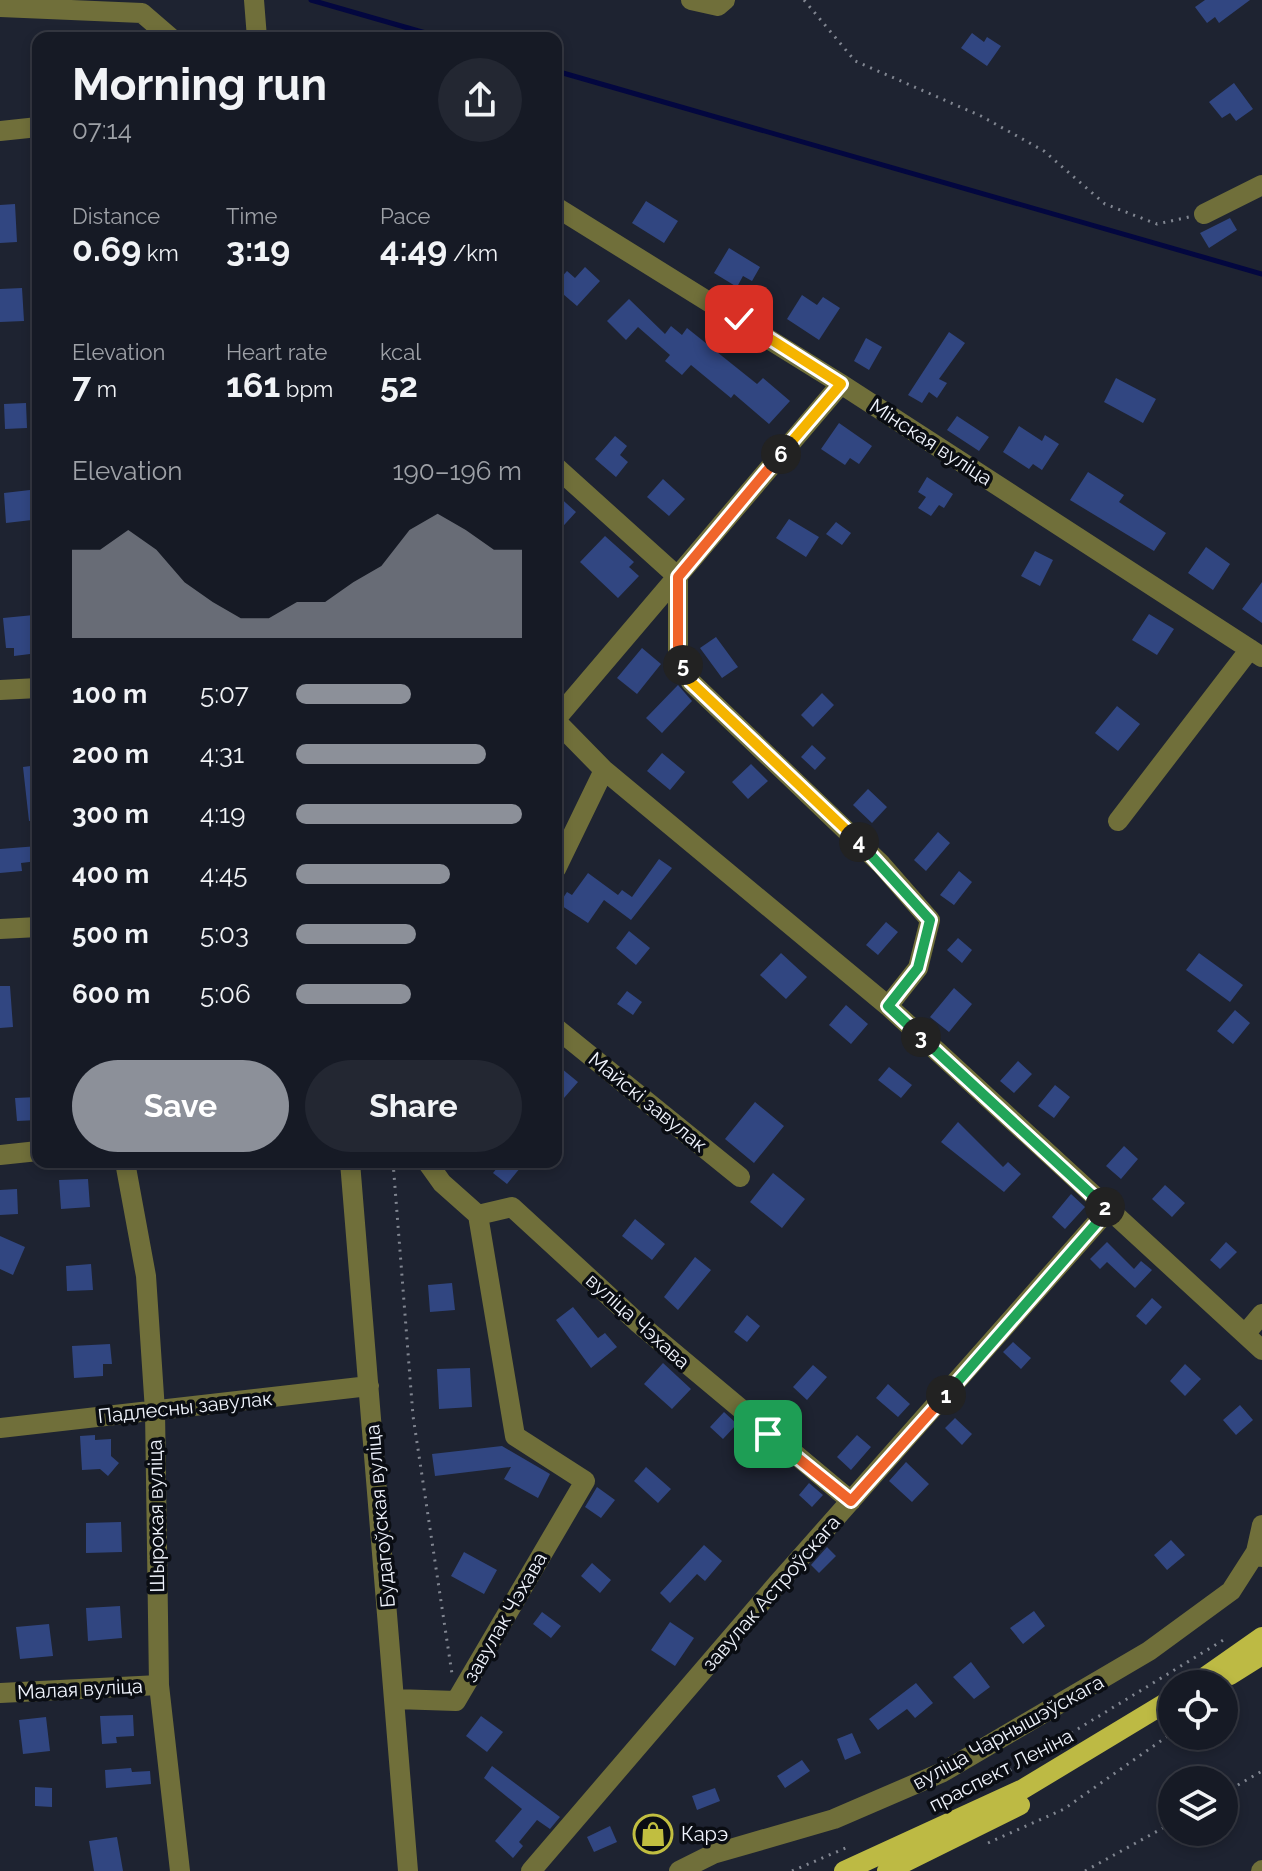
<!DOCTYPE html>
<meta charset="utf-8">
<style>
:root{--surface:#161a25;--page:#232732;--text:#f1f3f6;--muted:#9ea1a7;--line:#353842;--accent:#8c9099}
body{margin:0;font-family:Raleway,sans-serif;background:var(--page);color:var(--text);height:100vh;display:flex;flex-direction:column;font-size:30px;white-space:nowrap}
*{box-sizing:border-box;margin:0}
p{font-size:26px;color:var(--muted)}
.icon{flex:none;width:44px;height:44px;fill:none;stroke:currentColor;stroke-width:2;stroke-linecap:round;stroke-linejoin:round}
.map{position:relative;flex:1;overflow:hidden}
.panel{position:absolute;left:32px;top:32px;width:530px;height:1136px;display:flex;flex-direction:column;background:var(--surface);border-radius:16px;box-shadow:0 4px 12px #0003,0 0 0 2px var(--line)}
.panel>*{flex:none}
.fabs{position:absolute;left:1158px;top:1670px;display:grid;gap:16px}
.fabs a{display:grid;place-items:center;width:80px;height:80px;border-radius:50%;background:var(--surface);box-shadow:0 4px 12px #0003,0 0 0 2px var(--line);font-size:40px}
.pin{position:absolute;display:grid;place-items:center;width:68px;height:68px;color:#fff;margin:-34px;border-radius:16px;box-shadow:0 4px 12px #0006}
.km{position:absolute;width:40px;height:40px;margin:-20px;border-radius:50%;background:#222;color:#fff;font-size:22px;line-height:40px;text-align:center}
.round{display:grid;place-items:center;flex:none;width:84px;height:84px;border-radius:42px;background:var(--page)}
.overview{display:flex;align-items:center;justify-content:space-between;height:136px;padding:0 40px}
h1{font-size:44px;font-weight:700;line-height:60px}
.stats{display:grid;grid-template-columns:repeat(3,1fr);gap:12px;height:136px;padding:8px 40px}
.stats div{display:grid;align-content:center}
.stats b{font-size:34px;font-weight:700}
.stats small{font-size:22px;font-weight:400}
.stats p{font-size:22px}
.chart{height:224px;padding:16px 40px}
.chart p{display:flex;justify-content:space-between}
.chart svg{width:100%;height:144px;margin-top:8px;fill:var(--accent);opacity:.7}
.button{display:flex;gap:16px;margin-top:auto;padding:16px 40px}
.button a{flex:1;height:92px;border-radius:48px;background:var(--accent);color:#fff;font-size:32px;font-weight:700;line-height:92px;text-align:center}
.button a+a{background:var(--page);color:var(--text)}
ul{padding:0 40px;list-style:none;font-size:26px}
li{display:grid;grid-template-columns:128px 96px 1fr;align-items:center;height:60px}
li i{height:20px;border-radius:10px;background:var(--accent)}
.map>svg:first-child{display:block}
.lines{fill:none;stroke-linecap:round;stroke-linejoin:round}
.stream{stroke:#03073f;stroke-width:5}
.building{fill:#314681}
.path{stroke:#818691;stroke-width:3;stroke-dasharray:2 6;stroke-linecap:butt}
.minor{stroke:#706f3a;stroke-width:20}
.major{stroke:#bdba44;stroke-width:20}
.split-1-casing{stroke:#fff;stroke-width:16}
.split-2-casing{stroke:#fff;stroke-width:16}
.split-3-casing{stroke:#fff;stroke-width:16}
.split-4-casing{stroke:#fff;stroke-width:16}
.split-5-casing{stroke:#fff;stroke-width:16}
.split-6-casing{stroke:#fff;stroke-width:16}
.split-7-casing{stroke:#fff;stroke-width:16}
.split-1{stroke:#f0652b;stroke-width:10}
.split-2{stroke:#22a559;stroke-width:10}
.split-3{stroke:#22a559;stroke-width:10}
.split-4{stroke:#22a559;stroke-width:10}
.split-5{stroke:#f5b400;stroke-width:10}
.split-6{stroke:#f0652b;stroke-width:10}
.split-7{stroke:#f5b400;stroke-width:10}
.labels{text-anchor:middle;stroke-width:7;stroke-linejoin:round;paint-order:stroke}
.street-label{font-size:20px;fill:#f0f4fd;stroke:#0a0d13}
.poi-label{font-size:20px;fill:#f0f4fd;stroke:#0a0d13;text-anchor:start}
</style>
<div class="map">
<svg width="1262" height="1871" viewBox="0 0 1262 1871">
<rect width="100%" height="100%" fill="#1e2331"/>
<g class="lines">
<!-- stream -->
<path class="stream" d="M311 0 443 38
M556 71 1262 274"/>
</g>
<!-- building -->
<path class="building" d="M1205 0H1250L1219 23 1215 17 1207 23 1195 7Z
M972 33 984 42 987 37 1001 46 987 66 961 48Z
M1234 83 1253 109 1236 121 1230 113 1222 118 1209 102Z
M646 201 678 221 664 243 632 223Z
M15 204 17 242 0 243V205Z
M1230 218 1237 230 1209 248 1200 233Z
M729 248 760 267 752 281 743 276 737 287 714 273Z
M585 267 600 281 577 306 556 288V283L567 271 575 278Z
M22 288 24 321 0 322V289Z
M802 295 817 305 823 297 840 308 819 340 787 319Z
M629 299 665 334 671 326 682 335 687 328 757 384 763 378 790 401 769 424 734 394 731 398 691 365 682 375 665 361 670 355 638 327 626 340 607 321Z
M949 332 965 343 939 379 947 383 937 398 929 392 922 403 908 395Z
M866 338 882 347 869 370 854 361Z
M1116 378 1156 399 1143 423 1104 402Z
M26 403 27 428 5 429 4 404Z
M957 416 989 437 979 451 947 430Z
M839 423 872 446 859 464 850 458 845 465 821 449Z
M1019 426 1042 441 1045 435 1059 444 1042 470 1033 464 1029 469 1003 452Z
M615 436 627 446 620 455 628 462 616 477 595 459Z
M1088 472 1124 495 1119 502 1166 533 1154 551 1070 500Z
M927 477 953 494 944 508 939 505 931 516 918 508 926 497 918 492Z
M663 479 685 499 669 516 647 497Z
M30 490 32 520 6 523 4 493Z
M556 494 576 512 556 534Z
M789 519 819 537 806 557 776 538Z
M836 522 851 533 842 545 826 534Z
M605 536 634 562 629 567 639 576 618 598 580 562Z
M1206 547 1230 564 1213 590 1188 573Z
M1035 551 1053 560 1040 586 1021 576Z
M1262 582V623L1242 609Z
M1149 614 1174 629 1157 655 1132 640Z
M34 615 38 653 14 656V648H6L3 618Z
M716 637 738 667 722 678 700 648Z
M642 648 661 664 637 694 617 678Z
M678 685 692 701 662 733 646 718Z
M822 693 834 705 813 727 801 715Z
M1117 706 1140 724 1118 751 1095 733Z
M812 745 826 758 815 770 801 757Z
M662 753 685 772 670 790 647 771Z
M751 764 768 781 748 799 732 782Z
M38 765V820L29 821 23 767Z
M868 789 887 807 872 823 853 805Z
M938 832 950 843 926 871 914 860Z
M38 846V861L21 863 22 871 0 873V849Z
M659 859 672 868 631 920 604 900 588 923 559 904 567 892 572 895 588 873 618 895 622 890 632 897Z
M959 871 972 882 954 905 940 895Z
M886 922 898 932 878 955 866 945Z
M629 931 650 948 636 965 616 948Z
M958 938 972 950 962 963 947 950Z
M781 953 807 977 786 999 760 975Z
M1199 953 1243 985 1230 1002 1186 970Z
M0 986H10L13 1027 0 1028Z
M954 988 972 1004 949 1032 930 1017Z
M627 991 642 1002 633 1015 617 1004Z
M846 1005 868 1024 851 1044 829 1025Z
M1235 1010 1250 1023 1233 1044 1217 1031Z
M1018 1061 1032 1074 1014 1093 1000 1081Z
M556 1064 578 1082 564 1098 556 1091Z
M889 1067 912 1085 901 1098 878 1080Z
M1055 1085 1070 1097 1054 1118 1038 1106Z
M38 1097V1120L17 1121 15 1098Z
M755 1102 784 1126 754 1163 725 1139Z
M958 1122 1003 1167 1008 1162 1021 1174 1004 1192 941 1142Z
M1124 1146 1138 1159 1121 1179 1106 1166Z
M502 1162H525L507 1184 493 1173Z
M773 1173 805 1199 782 1228 750 1202Z
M88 1179 90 1207 61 1209 59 1180Z
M1165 1185 1185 1203 1172 1217 1152 1199Z
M17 1189 18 1214 0 1215V1190Z
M1071 1194 1085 1207 1065 1229 1052 1217Z
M635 1219 665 1244 652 1260 622 1236Z
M0 1236 25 1247 13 1275 0 1269Z
M1107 1242 1134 1269 1141 1261 1152 1270 1135 1288 1107 1262 1100 1269 1090 1259Z
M1226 1242 1237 1252 1220 1269 1210 1260Z
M695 1257 711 1270 678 1310 664 1297Z
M91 1264 93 1290 67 1291 66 1266Z
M452 1283 455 1310 430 1312 428 1285Z
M1152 1298 1162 1307 1146 1325 1136 1316Z
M573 1307 598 1338 605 1333 617 1347 591 1368 556 1320Z
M747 1315 760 1326 747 1342 734 1332Z
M1013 1342 1031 1358 1021 1369 1003 1352Z
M110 1344 112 1364H103V1376L74 1378 72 1346Z
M663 1363 691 1389 672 1409 644 1384Z
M1185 1364 1201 1379 1185 1396 1170 1381Z
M813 1365 827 1377 807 1400 793 1387Z
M470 1368 472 1407 439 1409 437 1369Z
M888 1384 910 1404 898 1417 876 1398Z
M1240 1405 1253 1420 1236 1435 1223 1420Z
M724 1412 737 1424 723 1439 710 1427Z
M955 1418 972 1434 962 1445 945 1428Z
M95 1435V1440L111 1439V1456L119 1463 108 1476 100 1469 82 1470 80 1436Z
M857 1435 871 1447 851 1470 837 1457Z
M502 1446 550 1474 538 1498 504 1479 511 1467 435 1476 432 1454Z
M906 1462 929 1484 912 1502 889 1481Z
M646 1467 671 1489 658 1503 634 1481Z
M809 1483 823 1495 812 1507 799 1495Z
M597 1487 615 1500 601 1518 585 1507Z
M121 1522 122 1552 86 1553V1523Z
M1171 1540 1185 1555 1167 1570 1154 1555Z
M704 1545 722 1561 705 1581 697 1574 670 1603 660 1593Z
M827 1547 836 1556 819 1573 811 1565Z
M464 1552 497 1570 484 1594 451 1576Z
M592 1563 611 1580 600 1593 581 1576Z
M120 1606 122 1638 88 1641 86 1608Z
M1034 1611 1045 1626 1023 1644 1010 1628Z
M542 1612 561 1626 551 1638 533 1624Z
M670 1622 694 1638 675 1666 651 1650Z
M49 1624 53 1656 20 1659 16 1627Z
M971 1662 990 1687 974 1699 953 1677Z
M916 1683 933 1703 915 1718 907 1709 878 1730 869 1719Z
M133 1715 134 1736 116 1737 117 1743 102 1744 100 1716Z
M481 1716 503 1732 487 1752 466 1736Z
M46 1717 50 1751 23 1754 19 1720Z
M852 1733 861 1753 845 1760 837 1739Z
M802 1760 810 1771 785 1788 777 1776Z
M492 1766 560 1817 550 1829 537 1820 519 1842 523 1846 513 1858 495 1841 522 1809 484 1778Z
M131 1768 132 1772 150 1771 151 1784 106 1788 105 1770Z
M35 1787 52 1788V1807L35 1806Z
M715 1788 720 1801 697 1810 692 1796Z
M610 1826 617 1842 594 1852 587 1837Z
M117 1837 123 1871H94L89 1841Z"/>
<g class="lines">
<!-- path -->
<path class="path" d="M804 0 855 61 981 116 1044 151 1105 204 1157 224 1189 217
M393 1162 413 1416 452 1674
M996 1779 1225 1639
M1224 1793 1262 1771
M988 1843 1064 1809 1172 1733
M792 1871 848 1847
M1085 1871 1172 1823"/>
<!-- minor -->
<path class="minor" d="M254 0 257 38
M691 0 718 6 725 0
M0 7 142 13 171 38
M0 131 38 127
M556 207 841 384 1262 657
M1204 214 1262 185
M556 467 678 577V655L691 682 881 864 930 920 918 968 888 1006 1262 1350
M0 690 38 688
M556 719 841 384
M556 721 604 770 556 869
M604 770 888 1006
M1118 821 1250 649
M0 929 38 927
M556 1028 740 1177
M0 1155 38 1151
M125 1162 146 1276 155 1411 159 1685 180 1871
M350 1162 408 1871
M427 1162 442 1183 478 1215 512 1207 637 1322 851 1501
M1246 1333 1262 1314
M0 1428 369 1386
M1262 1525 1256 1552 1262 1557
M0 1693 159 1685
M395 1699 456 1701 585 1481 515 1436 478 1215
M531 1871 778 1583 1108 1210
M679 1871 713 1854 834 1819 943 1772 1149 1651 1231 1591 1256 1552
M1261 1871 1262 1870"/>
<!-- major -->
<path class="major" d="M1230 1675 1262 1655
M1195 1684 1262 1637
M844 1871 1023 1789 1172 1699
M887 1871 1020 1805"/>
</g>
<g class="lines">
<defs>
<path id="split-1" d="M768 1434 851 1501 946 1395"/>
<path id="split-2" d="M946 1395 1108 1210 1105 1207"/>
<path id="split-3" d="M921 1037 1105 1207"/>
<path id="split-4" d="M859 842 930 920 918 968 888 1006 921 1037"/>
<path id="split-5" d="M683 665 691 682 859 842"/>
<path id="split-6" d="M683 665 678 655V577L781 454"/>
<path id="split-7" d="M739 319 841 384 781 454"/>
</defs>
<!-- split-1 casing -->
<use href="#split-1" class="split-1-casing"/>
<!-- split-2 casing -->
<use href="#split-2" class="split-2-casing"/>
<!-- split-3 casing -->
<use href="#split-3" class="split-3-casing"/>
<!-- split-4 casing -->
<use href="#split-4" class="split-4-casing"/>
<!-- split-5 casing -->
<use href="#split-5" class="split-5-casing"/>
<!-- split-6 casing -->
<use href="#split-6" class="split-6-casing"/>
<!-- split-7 casing -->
<use href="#split-7" class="split-7-casing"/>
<!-- split-1 -->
<use href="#split-1" class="split-1"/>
<!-- split-2 -->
<use href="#split-2" class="split-2"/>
<!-- split-3 -->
<use href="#split-3" class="split-3"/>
<!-- split-4 -->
<use href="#split-4" class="split-4"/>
<!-- split-5 -->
<use href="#split-5" class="split-5"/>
<!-- split-6 -->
<use href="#split-6" class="split-6"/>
<!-- split-7 -->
<use href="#split-7" class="split-7"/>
</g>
<!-- icons -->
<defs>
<symbol id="shop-ring" viewBox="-11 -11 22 22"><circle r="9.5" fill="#0a0d13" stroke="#c1be40" stroke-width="1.5"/><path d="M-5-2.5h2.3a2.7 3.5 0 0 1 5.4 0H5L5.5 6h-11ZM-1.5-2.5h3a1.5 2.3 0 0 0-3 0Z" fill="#c1be40"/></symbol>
</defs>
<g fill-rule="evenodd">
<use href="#shop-ring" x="631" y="1812" width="44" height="44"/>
</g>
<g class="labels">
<!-- street labels -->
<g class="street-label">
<text transform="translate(931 442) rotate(33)" y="7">Мінская вуліца</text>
<text transform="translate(648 1102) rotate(39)" y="7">Майскі завулак</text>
<text transform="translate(638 1321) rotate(42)" y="7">вуліца Чэхава</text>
<text transform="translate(185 1407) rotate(-6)" y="7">Падлесны завулак</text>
<text transform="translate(156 1516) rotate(-91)" y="7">Шырокая вуліца</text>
<text transform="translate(380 1516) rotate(-95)" y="7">Будагоўская вуліца</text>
<text transform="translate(771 1593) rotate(-49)" y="7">завулак Астроўскага</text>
<text transform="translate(505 1617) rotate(-60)" y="7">завулак Чэхава</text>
<text transform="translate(80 1689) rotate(-3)" y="7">Малая вуліца</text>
<text transform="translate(1008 1732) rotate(-29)" y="7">вуліца Чарнышэўскага</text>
<text transform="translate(1001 1770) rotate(-27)" y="7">праспект Леніна</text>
</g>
<!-- poi labels -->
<g class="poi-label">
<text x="681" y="1841">Карэ</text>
</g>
</g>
</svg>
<div class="fabs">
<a><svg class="icon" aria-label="locate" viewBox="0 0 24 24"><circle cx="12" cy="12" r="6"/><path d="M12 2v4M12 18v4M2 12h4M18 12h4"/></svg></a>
<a><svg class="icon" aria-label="layers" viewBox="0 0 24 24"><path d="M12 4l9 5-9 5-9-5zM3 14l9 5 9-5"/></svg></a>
</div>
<div class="pin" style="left:768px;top:1434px;background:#1e9e55"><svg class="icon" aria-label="arrive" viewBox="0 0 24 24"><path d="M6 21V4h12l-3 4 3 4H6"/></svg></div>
<div class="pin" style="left:739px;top:319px;background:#d93025"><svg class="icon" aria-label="check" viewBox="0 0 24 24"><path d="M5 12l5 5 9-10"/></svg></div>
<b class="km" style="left:946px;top:1395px">1</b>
<b class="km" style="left:1105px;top:1207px">2</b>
<b class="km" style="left:921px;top:1037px">3</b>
<b class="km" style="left:859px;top:842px">4</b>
<b class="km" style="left:683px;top:665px">5</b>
<b class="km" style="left:781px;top:454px">6</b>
<section class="panel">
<div class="overview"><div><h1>Morning run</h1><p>07:14</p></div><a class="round"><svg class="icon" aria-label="share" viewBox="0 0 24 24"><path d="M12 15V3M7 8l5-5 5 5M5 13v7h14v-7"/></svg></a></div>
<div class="stats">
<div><p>Distance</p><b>0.69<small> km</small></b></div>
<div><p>Time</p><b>3:19</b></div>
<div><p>Pace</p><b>4:49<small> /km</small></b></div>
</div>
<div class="stats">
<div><p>Elevation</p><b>7<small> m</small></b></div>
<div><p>Heart rate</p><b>161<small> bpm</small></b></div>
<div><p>kcal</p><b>52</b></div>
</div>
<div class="chart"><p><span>Elevation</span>190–196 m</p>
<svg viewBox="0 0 160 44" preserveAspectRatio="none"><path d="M0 44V17L10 17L20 11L30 17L40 27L50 33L60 38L70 38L80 33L90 33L100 27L110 22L120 11L130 6L140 11L150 17L160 17V44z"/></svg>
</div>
<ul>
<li><b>100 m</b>5:07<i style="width:51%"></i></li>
<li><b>200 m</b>4:31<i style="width:84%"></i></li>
<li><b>300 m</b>4:19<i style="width:100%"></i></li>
<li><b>400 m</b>4:45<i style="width:68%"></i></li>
<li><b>500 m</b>5:03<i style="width:53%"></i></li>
<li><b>600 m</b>5:06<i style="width:51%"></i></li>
</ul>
<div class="button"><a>Save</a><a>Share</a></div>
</section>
</div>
